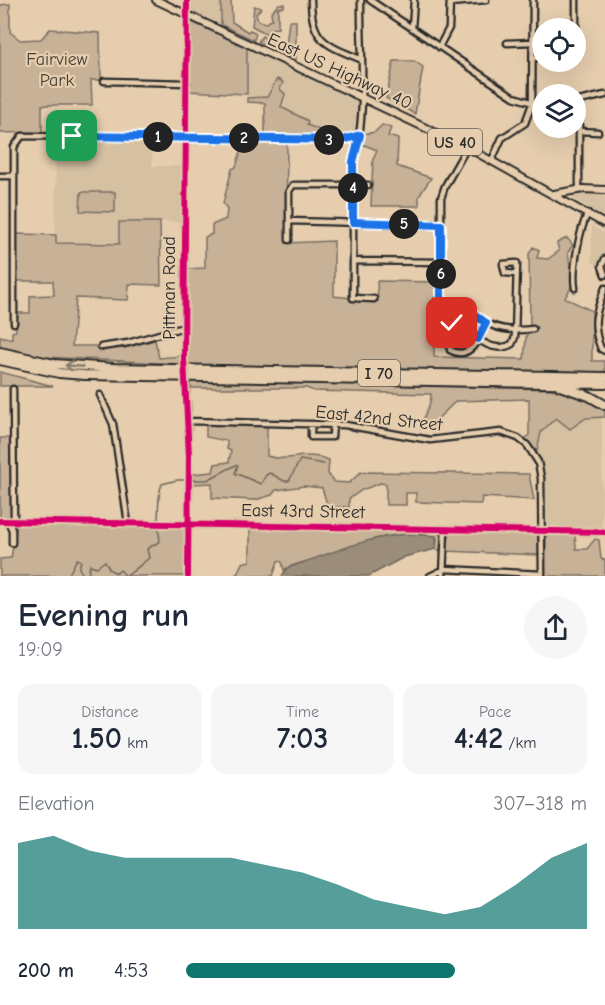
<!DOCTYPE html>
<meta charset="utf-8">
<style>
:root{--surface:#fff;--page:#f6f6f7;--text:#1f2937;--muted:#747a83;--accent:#0f766e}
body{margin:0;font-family:"Comic Neue",sans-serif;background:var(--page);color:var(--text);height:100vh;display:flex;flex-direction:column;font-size:22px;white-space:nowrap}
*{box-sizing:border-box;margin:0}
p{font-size:20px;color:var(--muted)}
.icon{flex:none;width:33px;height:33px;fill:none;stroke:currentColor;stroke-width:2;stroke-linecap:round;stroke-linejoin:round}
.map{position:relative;height:576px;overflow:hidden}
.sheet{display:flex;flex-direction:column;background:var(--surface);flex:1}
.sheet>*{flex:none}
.fabs{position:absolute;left:532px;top:18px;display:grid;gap:12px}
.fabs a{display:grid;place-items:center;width:54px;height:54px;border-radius:50%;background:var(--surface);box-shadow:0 6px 24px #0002;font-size:30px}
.pin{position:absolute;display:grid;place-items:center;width:51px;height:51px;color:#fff;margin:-26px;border-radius:12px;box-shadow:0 3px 9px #0006}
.km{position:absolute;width:30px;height:30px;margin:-15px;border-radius:50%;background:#222;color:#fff;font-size:16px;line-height:30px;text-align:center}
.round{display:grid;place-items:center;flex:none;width:63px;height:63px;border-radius:32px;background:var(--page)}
.head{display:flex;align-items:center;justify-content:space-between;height:102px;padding:0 18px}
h1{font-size:33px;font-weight:700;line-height:45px}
.stats{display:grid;grid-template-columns:repeat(3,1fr);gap:9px;height:102px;padding:6px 18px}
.stats div{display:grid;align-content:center;border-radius:15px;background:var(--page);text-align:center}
.stats b{font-size:30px;font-weight:700}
.stats small{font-size:16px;font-weight:400}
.stats p{font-size:16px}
.chart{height:168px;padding:12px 18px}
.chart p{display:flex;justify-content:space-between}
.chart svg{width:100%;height:108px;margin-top:6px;fill:var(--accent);opacity:.7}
ul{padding:0 18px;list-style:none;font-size:20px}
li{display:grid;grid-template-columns:96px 72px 1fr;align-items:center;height:45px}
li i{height:15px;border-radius:8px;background:var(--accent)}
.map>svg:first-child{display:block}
.built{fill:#d5c0a2}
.green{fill:#c7b298;stroke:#796e62;stroke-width:1.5}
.water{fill:#9b8d7a;stroke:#6e665a;stroke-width:1.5}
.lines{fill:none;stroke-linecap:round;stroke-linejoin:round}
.stream{stroke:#6e665a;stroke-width:1.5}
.minor-casing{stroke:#2b2b2b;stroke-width:9}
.major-casing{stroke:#2b2b2b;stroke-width:10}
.highway-casing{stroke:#2b2b2b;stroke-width:12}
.minor{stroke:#e5cdad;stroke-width:4.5}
.major{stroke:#e5cdad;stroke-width:6}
.highway{stroke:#e5cdad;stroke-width:8}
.minor-bridge-casing{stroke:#2b2b2b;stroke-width:9;stroke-linecap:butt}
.minor-bridge{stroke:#e5cdad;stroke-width:4.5}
.cycleway-casing{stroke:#e5cdad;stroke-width:10}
.cycleway{stroke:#d6006c;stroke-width:6}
.oneway{stroke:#887c6c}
.route-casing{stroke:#fff;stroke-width:12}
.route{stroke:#1a73e8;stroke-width:8}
.labels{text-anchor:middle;stroke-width:4.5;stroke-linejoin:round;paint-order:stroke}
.shield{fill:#e5cdad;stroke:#635c52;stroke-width:1.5}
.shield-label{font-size:16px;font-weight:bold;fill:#2b2b2b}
.park-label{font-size:18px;fill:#423f3b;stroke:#e5cdad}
.street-label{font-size:18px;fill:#2b2b2b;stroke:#e5cdad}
</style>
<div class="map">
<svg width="605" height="576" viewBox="0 0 605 576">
<rect width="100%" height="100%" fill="#e5cdad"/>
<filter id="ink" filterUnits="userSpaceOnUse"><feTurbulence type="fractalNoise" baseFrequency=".0167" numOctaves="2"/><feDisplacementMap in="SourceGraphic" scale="12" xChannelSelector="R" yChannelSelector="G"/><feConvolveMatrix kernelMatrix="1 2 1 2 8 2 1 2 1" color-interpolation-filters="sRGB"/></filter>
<g filter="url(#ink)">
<!-- built -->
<path class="built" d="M189 0H221V27L192 13Z
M247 47 360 103 358 131 352 135 330 137V134L306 124 308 121 281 107 277 79 267 97 247 98Z
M56 138 152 140V166H182V222H120V244L55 243Z
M584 192H605V218L572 198 575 193Z
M592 226 605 234V270L592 262Z
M602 417V530L546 528 544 475 535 452 539 449 541 432 557 418 570 429 586 418Z"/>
<!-- green -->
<path class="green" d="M221 0H231L232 22 248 32 250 30 256 33 254 40 221 25Z
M10 4V32L20 40 41 39 50 29 100 33 101 80H91L92 105H42V132L0 133V5Z
M279 4H284V7L278 8V28L269 29V35L252 26 254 6 261 8 256 14 258 21 266 23 272 19 271 12Z
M190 21 247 47V94L187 91Z
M289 21H296V60L258 42 262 36 280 47 286 45Z
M394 61H414L423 67 415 114 386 98Z
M277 79 283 82 280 89 285 94 281 107 308 121 307 125 330 134V137L265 136V103L247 102V98L267 97Z
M382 125 391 128 388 136 398 139 397 166 431 178 419 196V206H371L373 159 377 150 362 144 364 134 375 132Z
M244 141 287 142 286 243 334 241V296L378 301 377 281 439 282V298H434V357L524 359 526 338 530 324 529 254 533 247 539 250 537 258 548 259 559 251 557 243 567 238 573 245 568 252 573 284 565 298 592 311V361H605V372L188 366 187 269 205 268V237L212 234V225L226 219 227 209 223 203 232 169 236 167Z
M81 192H115V212L80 211Z
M119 222H160L161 285 129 284 128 300 76 298 72 346H95L98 350 125 348 155 340 159 358 182 356 181 364 45 357 0 347V336L12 339V332L16 331V313H30V296L54 295 53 281H16L17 234 56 235V243L119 244Z
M0 372 53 386H0Z
M189 380 551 389 589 399 605 408V417L586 418 570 429 556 418 541 432 537 451 525 439 529 435V399L456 401 429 427 421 429C421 416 432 408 431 394L314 391 306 388H190Z
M206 425 267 426V456C288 463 305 450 329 460L328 474 334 482 349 483 361 472 529 474 534 500 482 497 481 504 416 502V493H406V505H386V484L380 483 362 490 349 499V507H328L322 488 304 486 276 490 272 495 255 500 212 498V483L192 484V474L213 472 215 464 229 462 231 451 227 449V441L206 437Z
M0 438H11V519L0 518Z
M17 524 184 527 186 529 185 576H0V559L11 558Z
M250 529 436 532 442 535 440 551 436 549 437 538C385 530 363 542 315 559 305 562 293 564 284 570L282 562 278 561 273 576H233L237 574 242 563 250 561Z
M450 532 538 533 539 555 446 551Z
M549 534H575L576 549H587L595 539 599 540 601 559 605 560V576H545L546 538Z"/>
<!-- water -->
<path class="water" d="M410 534 436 536V549L404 557 369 576H282L287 568C328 555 366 536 410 534Z"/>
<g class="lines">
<!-- stream -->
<path class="stream" d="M158 521C159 508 157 496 162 484L177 480H207L236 465H238L235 473 261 484 266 475 270 473 284 481H289L300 460 324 464
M68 576 77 559 81 561 79 568 83 575
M84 576 88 575 90 565 97 567 105 561 110 570 117 573 120 570 126 576C130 574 144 562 149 558L147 549 160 541 158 526"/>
<defs>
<path id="minor" d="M311 0C311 40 325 45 360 59
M361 0C360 46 368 120 353 162V298L374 299
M370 0 514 97 543 106
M450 3 486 0
M412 28 414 0
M576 28V0
M507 43 533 42
M439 47 449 28 450 0
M533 58 543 57
M104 81 187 83
M579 101 605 95
M579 131 598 132
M492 160 502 138 525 123 532 104 533 0
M0 176H14
M579 190V101
M289 221 441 225
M289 240V191L293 185H368
M605 259 602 266 605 275
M353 261 441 262
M575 288C572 270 579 230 588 213
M605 288C596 311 591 324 601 349L605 351
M441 301V198L445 186 467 147
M437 302C461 299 471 317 491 325 505 331 518 331 533 329
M14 323V147L22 136 343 140 360 135
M486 323C479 339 470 361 450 350L448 328 454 323H457C472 334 492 356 512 344L515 337 517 263 503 264 505 273 516 274
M101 347 128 343 184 327
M184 359 187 0
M186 385 189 456 188 576
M13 389 14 521
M100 395 113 424 128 523
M188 421 345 425 430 440 501 432 518 438 527 445 538 462 541 478 542 576
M311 424V437H332L333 424
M0 521 605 532
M8 521 12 530V543
M430 576 445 569 542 574
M443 576 445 529"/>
<path id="major" d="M156 0 470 149 605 224
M554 194 583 189 605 190"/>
<path id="highway" d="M0 352 54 364 113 368 605 377
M0 360 59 373 85 375 605 384
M560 386 589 396 605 405"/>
</defs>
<!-- minor casing -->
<use href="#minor" class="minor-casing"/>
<!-- major casing -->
<use href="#major" class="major-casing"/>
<!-- highway casing -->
<use href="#highway" class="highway-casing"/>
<!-- minor -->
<use href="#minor" class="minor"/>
<!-- major -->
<use href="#major" class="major"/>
<!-- highway -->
<use href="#highway" class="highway"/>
<defs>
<path id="minor-bridge" d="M184 359 186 385"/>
</defs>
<!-- minor-bridge casing -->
<use href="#minor-bridge" class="minor-bridge-casing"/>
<!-- minor-bridge -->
<use href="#minor-bridge" class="minor-bridge"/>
<defs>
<path id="cycleway" d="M187 0 184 359 189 456 188 576
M0 521 605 532"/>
</defs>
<!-- cycleway casing -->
<use href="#cycleway" class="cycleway-casing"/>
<!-- cycleway -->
<use href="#cycleway" class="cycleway"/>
</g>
<!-- one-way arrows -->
<defs><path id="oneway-shaft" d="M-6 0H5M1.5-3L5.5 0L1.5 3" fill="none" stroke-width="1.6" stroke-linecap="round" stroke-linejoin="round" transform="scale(1.5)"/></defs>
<use class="oneway" href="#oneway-shaft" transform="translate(74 366) rotate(-175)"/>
</g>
<g class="lines" filter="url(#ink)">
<defs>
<path id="route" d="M72 136 343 140 360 135 353 162V222L441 225V301L460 304 486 323 478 339 452 323"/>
</defs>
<!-- route casing -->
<use href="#route" class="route-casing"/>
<!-- route -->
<use href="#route" class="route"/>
</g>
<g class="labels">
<!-- shield labels -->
<g class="shield">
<rect x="428" y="129" width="54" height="26" rx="4.5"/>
<rect x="358" y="360" width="42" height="26" rx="4.5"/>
</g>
<g class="shield-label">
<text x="455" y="148">US 40</text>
<text x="379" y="379">I 70</text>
</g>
<!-- park labels -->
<g class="park-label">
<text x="57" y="65">Fairview<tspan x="57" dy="21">Park</tspan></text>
</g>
<!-- street labels -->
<g class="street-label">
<text transform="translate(340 71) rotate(25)" y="6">East US Highway 40</text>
<text transform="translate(169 288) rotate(-90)" y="6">Pittman Road</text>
<text transform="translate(379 418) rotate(6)" y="6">East 42nd Street</text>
<text transform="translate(303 511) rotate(1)" y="6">East 43rd Street</text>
</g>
</g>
</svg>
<div class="fabs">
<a><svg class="icon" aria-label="locate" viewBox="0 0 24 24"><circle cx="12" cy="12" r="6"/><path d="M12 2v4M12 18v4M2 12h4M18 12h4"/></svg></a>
<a><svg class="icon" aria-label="layers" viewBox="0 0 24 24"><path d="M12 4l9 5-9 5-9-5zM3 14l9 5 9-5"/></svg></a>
</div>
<div class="pin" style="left:72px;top:136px;background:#1e9e55"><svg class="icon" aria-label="arrive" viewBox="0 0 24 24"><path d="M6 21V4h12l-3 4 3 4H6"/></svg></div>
<div class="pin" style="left:452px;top:323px;background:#d93025"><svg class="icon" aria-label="check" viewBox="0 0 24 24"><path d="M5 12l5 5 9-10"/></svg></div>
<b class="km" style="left:158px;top:137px">1</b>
<b class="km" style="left:244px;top:138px">2</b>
<b class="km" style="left:329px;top:140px">3</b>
<b class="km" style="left:353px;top:188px">4</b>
<b class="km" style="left:404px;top:224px">5</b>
<b class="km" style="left:441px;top:274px">6</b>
</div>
<section class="sheet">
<div class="head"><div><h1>Evening run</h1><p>19:09</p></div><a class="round"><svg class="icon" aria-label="share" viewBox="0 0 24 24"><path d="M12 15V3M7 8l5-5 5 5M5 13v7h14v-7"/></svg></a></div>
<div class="stats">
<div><p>Distance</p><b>1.50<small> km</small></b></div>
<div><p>Time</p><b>7:03</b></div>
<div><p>Pace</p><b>4:42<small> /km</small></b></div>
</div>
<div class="chart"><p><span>Elevation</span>307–318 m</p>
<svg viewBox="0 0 160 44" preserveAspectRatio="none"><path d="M0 44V9L10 6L20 12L30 15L40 15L50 15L60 15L70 18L80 21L90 26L100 32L110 35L120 38L130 35L140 26L150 15L160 9V44z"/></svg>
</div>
<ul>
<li><b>200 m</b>4:53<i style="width:67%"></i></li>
</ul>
</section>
